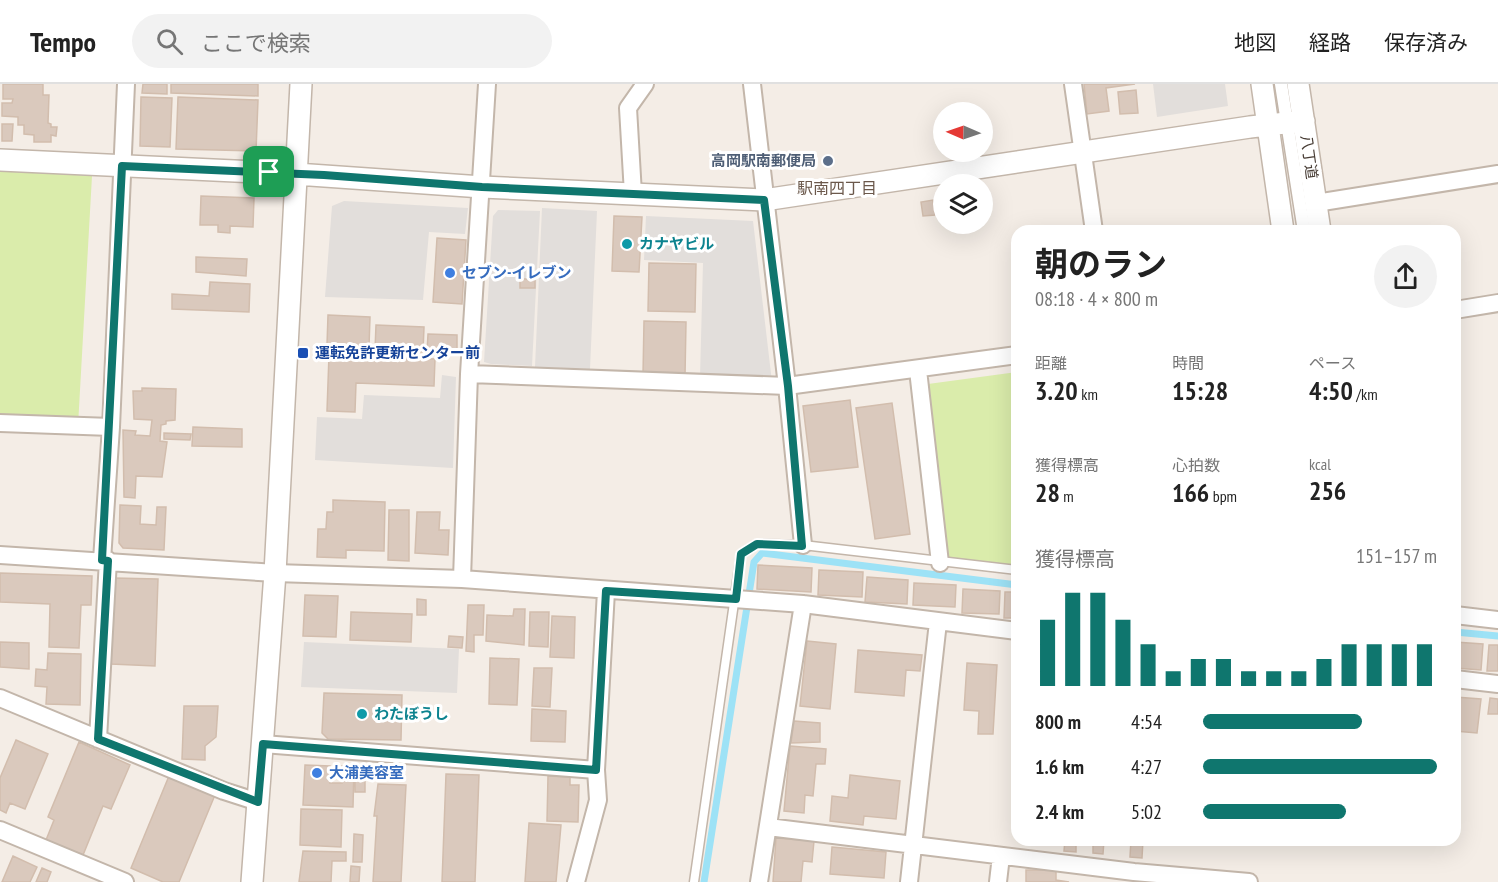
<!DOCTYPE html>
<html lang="ja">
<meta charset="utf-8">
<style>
:root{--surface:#fff;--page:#f2f2f2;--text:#222;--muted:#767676;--line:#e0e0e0;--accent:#0f766e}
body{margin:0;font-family:"PT Sans Narrow","Noto Sans JP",sans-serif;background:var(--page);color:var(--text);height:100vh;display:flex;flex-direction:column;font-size:22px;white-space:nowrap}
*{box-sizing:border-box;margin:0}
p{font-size:20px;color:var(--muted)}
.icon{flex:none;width:33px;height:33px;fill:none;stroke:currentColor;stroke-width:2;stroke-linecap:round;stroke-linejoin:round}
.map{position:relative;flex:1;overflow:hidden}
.panel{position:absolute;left:1011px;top:141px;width:450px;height:621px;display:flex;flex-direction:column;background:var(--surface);border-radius:18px;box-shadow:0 6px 24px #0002}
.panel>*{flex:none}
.needle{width:39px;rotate:272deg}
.buttons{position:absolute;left:933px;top:18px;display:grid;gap:12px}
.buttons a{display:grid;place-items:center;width:60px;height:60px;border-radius:50%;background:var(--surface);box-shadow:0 6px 24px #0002;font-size:30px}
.pin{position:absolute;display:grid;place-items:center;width:51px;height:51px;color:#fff;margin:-26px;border-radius:12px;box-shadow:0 3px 9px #0006}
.round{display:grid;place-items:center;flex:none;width:63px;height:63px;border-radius:32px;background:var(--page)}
.overview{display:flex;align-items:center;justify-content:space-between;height:102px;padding:0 24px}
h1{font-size:33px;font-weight:700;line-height:45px}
.figures{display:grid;grid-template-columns:repeat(3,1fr);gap:9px;height:102px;padding:6px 24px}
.figures div{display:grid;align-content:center}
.figures b{font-size:26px;font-weight:700}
.figures small{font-size:16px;font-weight:400}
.figures p{font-size:16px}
.chart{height:168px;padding:12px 24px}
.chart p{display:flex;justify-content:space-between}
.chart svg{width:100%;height:108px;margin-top:6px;stroke:var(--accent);stroke-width:6}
ul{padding:0 24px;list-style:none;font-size:20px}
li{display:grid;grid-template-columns:96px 72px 1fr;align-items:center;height:45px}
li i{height:15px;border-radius:8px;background:var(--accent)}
header{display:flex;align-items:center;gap:36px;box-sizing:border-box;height:84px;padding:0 30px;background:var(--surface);border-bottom:2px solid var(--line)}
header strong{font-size:28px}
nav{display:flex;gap:33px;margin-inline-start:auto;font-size:21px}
.search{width:420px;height:54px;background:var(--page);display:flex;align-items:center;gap:15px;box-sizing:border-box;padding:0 21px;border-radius:33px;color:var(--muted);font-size:22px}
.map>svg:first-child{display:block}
.park{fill:#daecab}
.parking{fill:#e2dedb}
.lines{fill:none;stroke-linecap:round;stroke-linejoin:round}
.stream{stroke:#9de2f6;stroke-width:7}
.building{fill:#dac9bd;stroke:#d2bdad;stroke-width:1.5}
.service-casing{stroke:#c3b6aa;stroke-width:11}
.pedestrian-casing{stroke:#c3b6aa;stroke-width:15}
.minor-casing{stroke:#c3b6aa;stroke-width:20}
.tertiary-casing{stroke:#c3b6aa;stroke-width:24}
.service{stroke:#fff;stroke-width:8}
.pedestrian{stroke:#fff;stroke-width:12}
.minor{stroke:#fff;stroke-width:16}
.tertiary{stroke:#fff;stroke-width:21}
.route-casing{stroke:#fff;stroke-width:12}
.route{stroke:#0f766e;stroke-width:8}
.service-dot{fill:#5c6f8a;stroke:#fff;stroke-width:2}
.culture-dot{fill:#0f9aa8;stroke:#fff;stroke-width:2}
.shop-dot{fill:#3f7fe0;stroke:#fff;stroke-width:2}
.transit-dot{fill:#1a4fb4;stroke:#fff;stroke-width:2}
.labels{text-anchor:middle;stroke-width:6;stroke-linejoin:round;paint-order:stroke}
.street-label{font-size:15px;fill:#473c34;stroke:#fff}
.service-label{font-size:15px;font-weight:bold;fill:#4e5e75;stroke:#fff;text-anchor:end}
.culture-label{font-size:15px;font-weight:bold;fill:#0d838f;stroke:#fff;text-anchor:start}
.shop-label{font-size:15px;font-weight:bold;fill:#366cbe;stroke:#fff;text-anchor:start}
.transit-label{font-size:15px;font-weight:bold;fill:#164399;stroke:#fff;text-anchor:start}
.neighbourhood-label{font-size:16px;fill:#6b584b;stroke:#fff}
</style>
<header>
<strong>Tempo</strong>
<div class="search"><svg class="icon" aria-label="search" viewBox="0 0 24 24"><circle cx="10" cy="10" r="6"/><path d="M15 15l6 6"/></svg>ここで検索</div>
<nav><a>地図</a><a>経路</a><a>保存済み</a></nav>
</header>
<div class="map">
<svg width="1498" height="798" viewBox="0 0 1498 798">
<rect width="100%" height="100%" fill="#f4ede6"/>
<!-- park -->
<path class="park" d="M0 85 92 92 78 342 0 335Z
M1017 288V481L946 476 928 300Z"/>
<!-- parking -->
<path class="parking" d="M1153 0H1225L1228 22 1157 33Z
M344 117 468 124 465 150 429 148 423 216 325 213 332 122Z
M542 124 597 127 590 285 535 283Z
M498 126 540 127 532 282 491 280 484 278 493 132Z
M646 132 753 137 772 298 700 293 703 179 644 176Z
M442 291 456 293 453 384 315 376 317 333 362 335 364 311 440 314Z
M304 558 459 565 457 609 301 603Z"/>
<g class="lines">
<!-- stream -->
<path class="stream" d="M1455 548 1498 552
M704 798 754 478 762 469 1017 501"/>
</g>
<!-- building -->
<path class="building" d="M3 0H43V11H49L48 39 51 40V43H57L56 52 51 51V58H34V51L24 50V41H18V33L2 32V19H12L13 15H3Z
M143 0H167V10L142 9Z
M171 0H258V12L171 9Z
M1084 0H1135L1106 4 1109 27 1087 30Z
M1136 6 1138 29 1120 30 1118 8Z
M141 13 172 14 170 63 140 62Z
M178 13 258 16 256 67 176 65Z
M2 40H13L12 57H2Z
M201 112 254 114 253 143 230 142V149L218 148V141H200Z
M933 116 935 131 923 132 921 118Z
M614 132 642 133 639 188 612 187Z
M437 154 466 156 462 220 433 218Z
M196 173 247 175 246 192 196 188Z
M649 179 696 180 695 228 648 227Z
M520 195H535V204H520Z
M210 198 250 200 249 228 172 225V210L209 212Z
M328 231 370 233 369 263 327 261Z
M644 237 686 238 685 292 643 291Z
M376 241 424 243 423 268 375 266Z
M428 250 457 251V270L427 269Z
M329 271 435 275 434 302 356 299 355 328 327 327Z
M142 304 176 305 175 336 166 337V340L161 341 160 357 167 358 162 393 136 392 135 414 124 413 123 346 136 347 135 351 150 352 152 336 134 335 133 307H142Z
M850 316 858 383 811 388 803 322Z
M892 319 910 450 875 455 856 324Z
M193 343 242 345V363L192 362Z
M164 349 191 350 190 356 164 355Z
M333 416 385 418 384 467 346 466V474L317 473 318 445H326L327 428H333Z
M120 421 141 422 140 440 156 441 157 423H166L164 466 123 464 119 459Z
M389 426H409V477L388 476Z
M417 428H440L439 446H449L448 471 415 469Z
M758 481 812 484 811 508 757 505Z
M819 486 863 488 862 513 818 511Z
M0 489 92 492 91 521H81L79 564 49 563 50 520 0 518Z
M867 493 908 496 907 520 865 518Z
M114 494 158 495 155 582 111 580Z
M914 499 956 501 955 523 913 521Z
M963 505 1000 507 999 530 962 529Z
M1005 508H1017V534H1004Z
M305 511 338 512 336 553 303 552Z
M417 515 426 516V531H417Z
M468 521H484L483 551H474V568L466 567Z
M514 525H525L524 561 486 557 487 531 513 532Z
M351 528 412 530 411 558 350 556Z
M530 528H549L548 563 529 562Z
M552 532 575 533 574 574 550 573Z
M449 552 463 553 462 564 448 563Z
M807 557 836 560 830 625 800 622Z
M0 558 29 559V585L0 583Z
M1455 558 1483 560 1481 586 1455 584Z
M1489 561H1498V587H1487Z
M858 566 922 571 920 587 906 586 904 612 855 608Z
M48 569 81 570 80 621 46 620 47 603 35 602 36 585 47 586Z
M490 574 519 575 517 621 489 620Z
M967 579 997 581 993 650H978L979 627 964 626Z
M534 584H552L550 623 532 622Z
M324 609 402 611 401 656 328 655 322 649Z
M1455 613 1481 615 1477 649 1455 647Z
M1490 614 1498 615V630H1488Z
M184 622H218L216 653 205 662V676L182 675Z
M532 625 566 627 565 658 531 657Z
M794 637 820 639V658L791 659Z
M16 656 48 670 25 725 10 719 6 729 0 726V694Z
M79 658 130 681 111 725 103 722 83 771 46 756 54 736 48 733Z
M790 662 826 665 825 680H816L813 712 805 711 804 729 784 727Z
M305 681 330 682V699H342V682H354L353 723 303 721Z
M446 690 479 691 475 798H442Z
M850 691 900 697 896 735 864 732 863 741 830 737 832 712 848 714Z
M169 692 215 711 179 798H163L131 784Z
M548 692 570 693V701H579L578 738 547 737Z
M355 696 365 697V708H355Z
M378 700 406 701 401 798H373L377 732H374Z
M301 725 342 726 341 763 300 761Z
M529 739 561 741 556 798H525Z
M354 750 363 751 362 778H353Z
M776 754 814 757 812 778 803 777 801 798H773Z
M1065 756H1076V768L1064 767Z
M1093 756H1104L1103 770 1093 769Z
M1131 756H1143L1142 774 1130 773Z
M832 763 886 768 884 794 830 790Z
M303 767 346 768V777H332L331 798H299Z
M13 772 37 783 30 798H2Z
M351 782 360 783 359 798H350Z
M42 784 51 788 47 798H36Z
M1026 786H1056V796L1069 798H1026Z"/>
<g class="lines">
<defs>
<path id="service" d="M694 798 741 470 757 460 803 461 1017 486"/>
<path id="pedestrian" d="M1281 0 1304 147"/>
<path id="minor" d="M752 0 787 302 803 461
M1073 0 1094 147
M633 110 628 24 645 0
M1316 119 1498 90
M1455 226 1498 219
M918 286 940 479
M469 290 787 302 1017 271
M0 339 111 343
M0 471 275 489 462 495 803 520 1017 547
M102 476 111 343 126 0
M462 495 469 290 487 0
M1455 531 1498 536
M1455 595 1498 600
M0 614 224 707 258 718
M98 655 108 476
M263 660 596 686
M768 743 1134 788 1249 798
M0 746 125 798
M576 798 598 716 596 686 606 507
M759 798 803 520
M909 798 938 538
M998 798 1001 772"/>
<path id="tertiary" d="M1262 0 1283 147
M1298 0 1320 147
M0 76 296 90 482 103 764 116 1250 43 1304 37
M252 798 275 489 301 0"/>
</defs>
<!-- service casing -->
<use href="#service" class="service-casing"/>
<!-- pedestrian casing -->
<use href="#pedestrian" class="pedestrian-casing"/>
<!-- minor casing -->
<use href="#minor" class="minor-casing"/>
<!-- tertiary casing -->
<use href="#tertiary" class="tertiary-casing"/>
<!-- service -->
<use href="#service" class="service"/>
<!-- pedestrian -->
<use href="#pedestrian" class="pedestrian"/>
<!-- minor -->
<use href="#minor" class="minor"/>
<!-- tertiary -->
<use href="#tertiary" class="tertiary"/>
</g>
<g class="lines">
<defs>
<path id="route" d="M122 82 324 91 482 103 764 116 788 302 802 462 757 460 741 470 736 515 606 507 596 686 263 660 258 718 98 655 108 477 102 476Z"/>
</defs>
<!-- route casing -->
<use href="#route" class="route-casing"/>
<!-- route -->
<use href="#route" class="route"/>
</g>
<!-- markers -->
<circle class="service-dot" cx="828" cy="77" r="6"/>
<g class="culture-dot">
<circle cx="627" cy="160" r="6"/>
<circle cx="362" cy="630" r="6"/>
</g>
<g class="shop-dot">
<circle cx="450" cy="189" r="6"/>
<circle cx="317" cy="689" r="6"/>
</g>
<rect class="transit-dot" x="297" y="263" width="12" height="12" rx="3"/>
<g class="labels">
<!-- street labels -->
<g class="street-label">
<text transform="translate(1309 73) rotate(82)" y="5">八丁道</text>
</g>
<!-- service labels -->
<g class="service-label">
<text x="816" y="82">高岡駅南郵便局</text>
</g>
<!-- culture labels -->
<g class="culture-label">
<text x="639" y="165">カナヤビル</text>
<text x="374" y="635">わたぼうし</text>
</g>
<!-- shop labels -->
<g class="shop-label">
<text x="462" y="194">セブン-イレブン</text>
<text x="329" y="694">大浦美容室</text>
</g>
<!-- transit labels -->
<g class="transit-label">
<text x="315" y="274">運転免許更新センター前</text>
</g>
<!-- neighbourhood labels -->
<g class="neighbourhood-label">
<text x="837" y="110">駅南四丁目</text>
</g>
</g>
</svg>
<div class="buttons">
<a><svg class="needle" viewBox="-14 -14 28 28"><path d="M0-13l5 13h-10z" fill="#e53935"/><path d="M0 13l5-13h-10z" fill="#767676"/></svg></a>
<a><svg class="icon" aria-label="layers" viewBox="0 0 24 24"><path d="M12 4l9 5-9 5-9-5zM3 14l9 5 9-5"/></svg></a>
</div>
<div class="pin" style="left:269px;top:88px;background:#1e9e55"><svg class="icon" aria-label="arrive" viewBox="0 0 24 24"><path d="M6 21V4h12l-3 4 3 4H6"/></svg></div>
<section class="panel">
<div class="overview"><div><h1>朝のラン</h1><p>08:18 · 4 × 800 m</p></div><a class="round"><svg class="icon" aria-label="share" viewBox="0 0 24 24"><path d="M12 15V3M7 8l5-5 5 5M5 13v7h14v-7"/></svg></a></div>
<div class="figures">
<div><p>距離</p><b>3.20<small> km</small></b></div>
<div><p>時間</p><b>15:28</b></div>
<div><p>ペース</p><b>4:50<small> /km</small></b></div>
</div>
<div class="figures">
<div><p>獲得標高</p><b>28<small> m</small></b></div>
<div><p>心拍数</p><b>166<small> bpm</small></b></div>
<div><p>kcal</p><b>256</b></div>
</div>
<div class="chart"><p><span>獲得標高</span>151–157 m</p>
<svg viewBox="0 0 160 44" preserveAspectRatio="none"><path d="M5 44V17M15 44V6M25 44V6M35 44V17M45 44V27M55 44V38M65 44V33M75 44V33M85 44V38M95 44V38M105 44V38M115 44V33M125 44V27M135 44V27M145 44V27M155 44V27"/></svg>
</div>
<ul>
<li><b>800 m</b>4:54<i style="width:68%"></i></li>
<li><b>1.6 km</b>4:27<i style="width:100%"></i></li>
<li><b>2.4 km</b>5:02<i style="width:61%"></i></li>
</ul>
</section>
</div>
